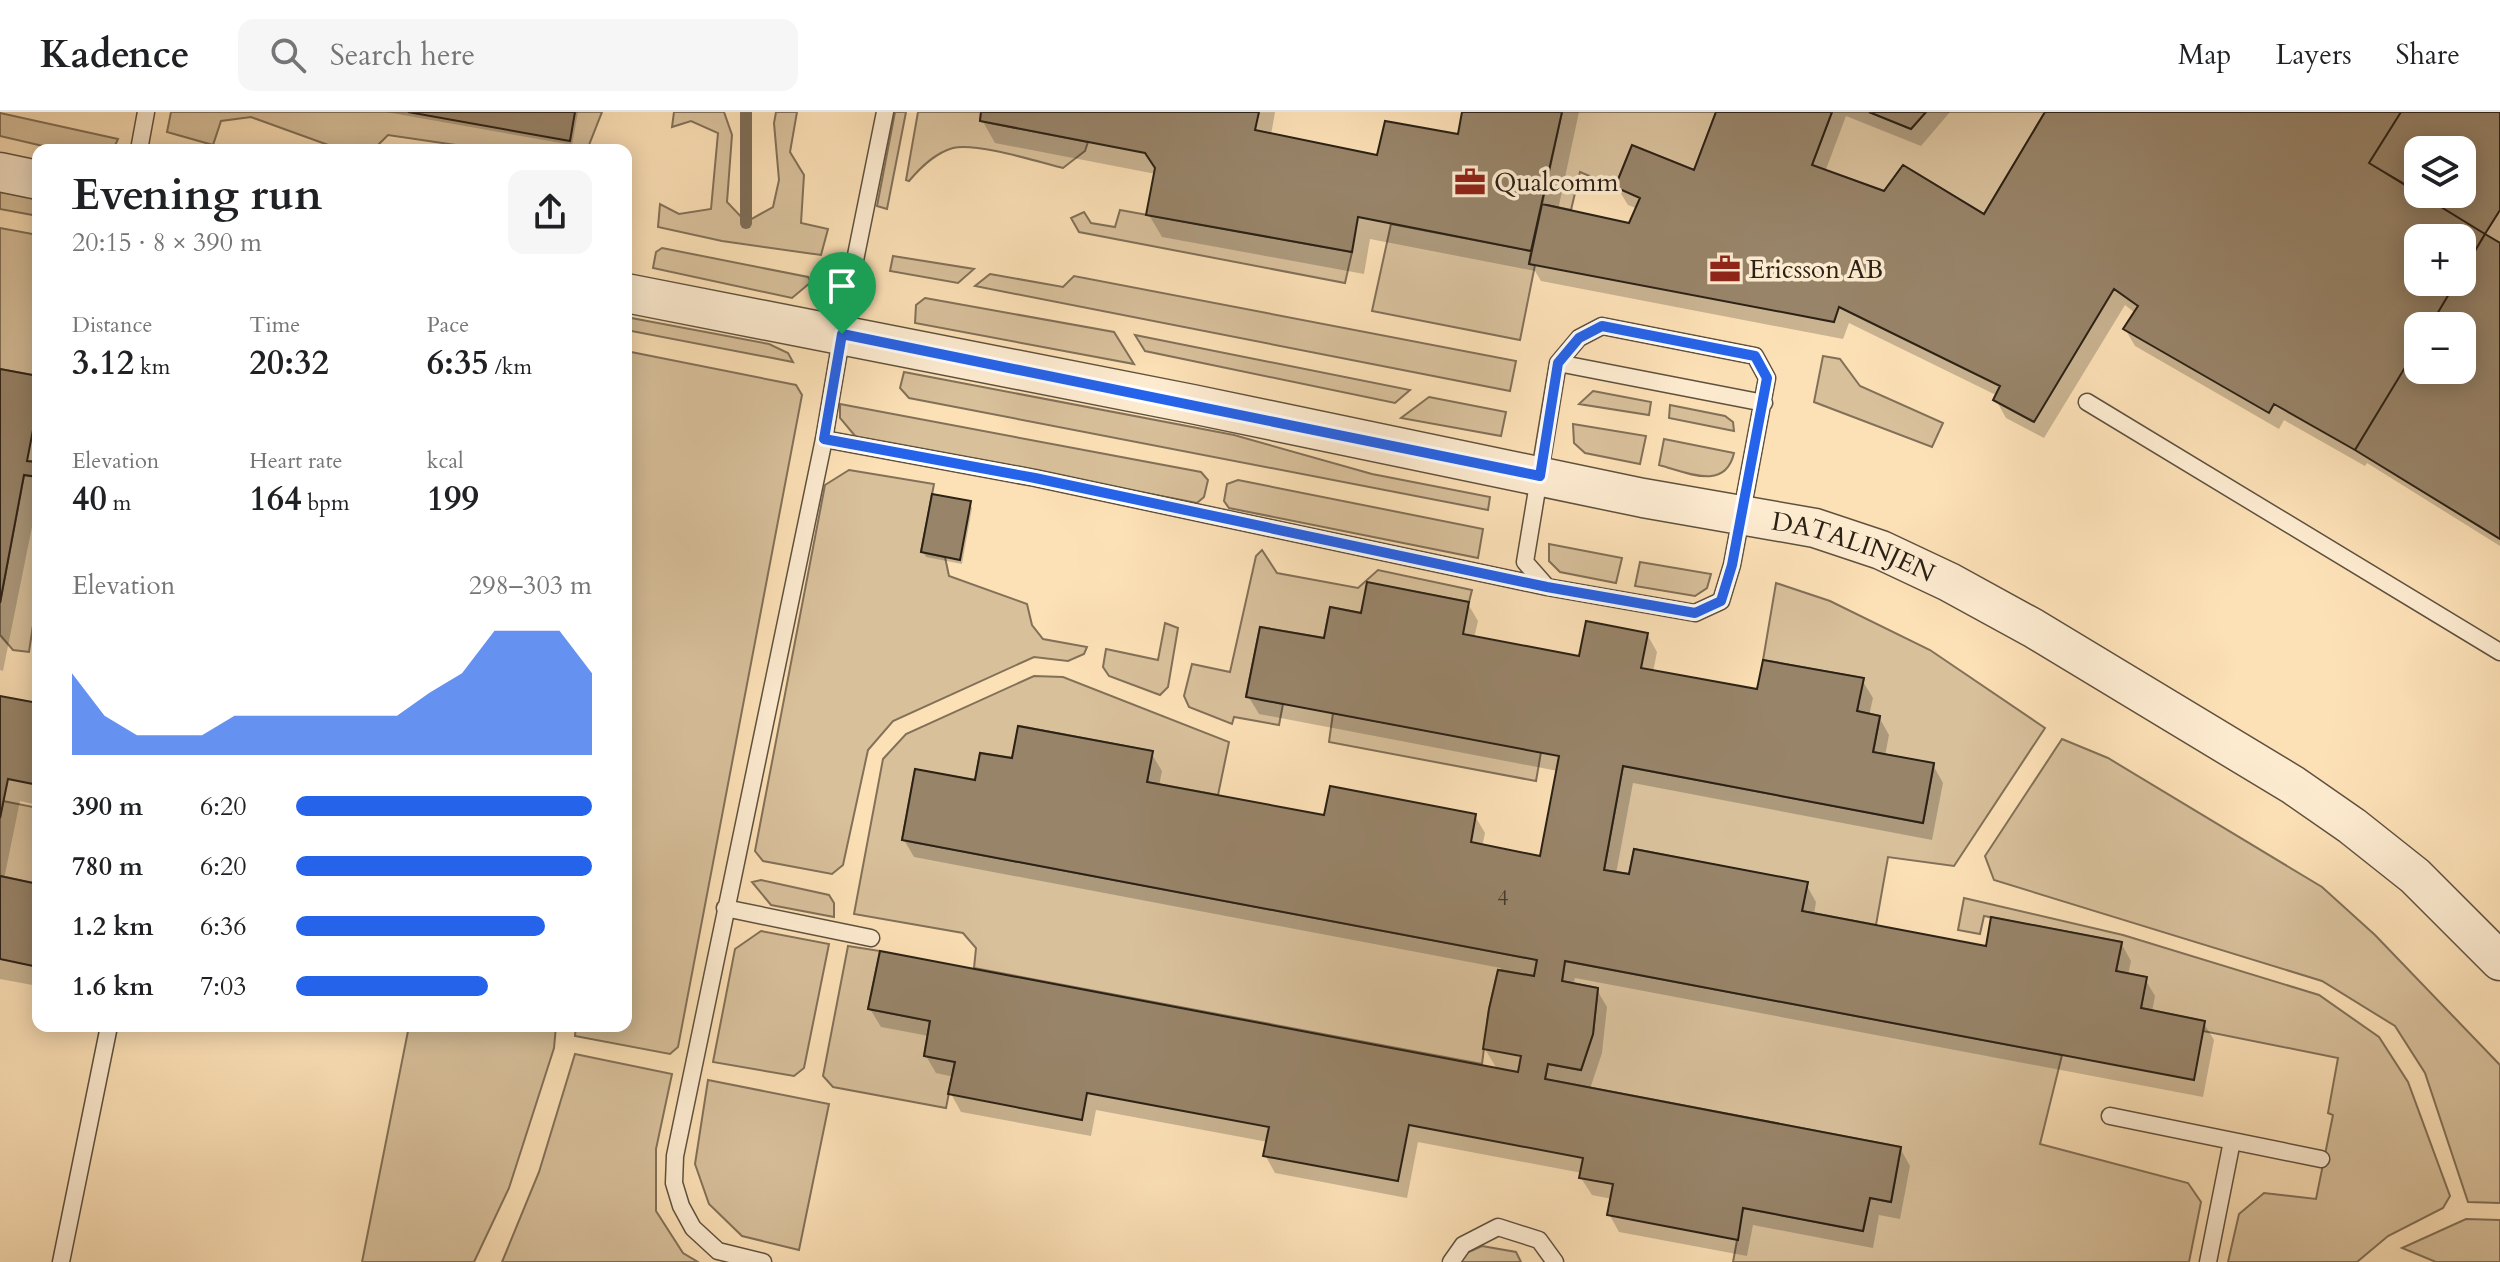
<!DOCTYPE html>
<meta charset="utf-8">
<style>
:root{--surface:#fff;--page:#f6f6f6;--text:#202124;--muted:#757577;--line:#e0e0e0;--accent:#2563eb}
body{margin:0;font-family:Cardo,serif;background:var(--page);color:var(--text);height:100vh;display:flex;flex-direction:column;font-size:30px;white-space:nowrap}
*{box-sizing:border-box;margin:0}
p{font-size:26px;color:var(--muted)}
.icon{flex:none;width:44px;height:44px;fill:none;stroke:currentColor;stroke-width:2;stroke-linecap:round;stroke-linejoin:round}
.map{position:relative;flex:1;overflow:hidden}
.drawer{position:absolute;left:32px;top:32px;width:600px;height:888px;display:flex;flex-direction:column;background:var(--surface);border-radius:16px;box-shadow:0 4px 20px #0003}
.drawer>*{flex:none}
.fabs{position:absolute;left:2404px;top:24px;display:grid;gap:16px}
.fabs a{display:grid;place-items:center;width:72px;height:72px;border-radius:16px;background:var(--surface);box-shadow:0 4px 20px #0003;font-size:40px}
.pin{position:absolute;display:grid;place-items:center;width:68px;height:68px;color:#fff;margin:-82px -34px;border-radius:50% 50% 50% 0;rotate:-45deg;box-shadow:0 0 8px #0007}
.pin .icon{rotate:45deg}
.round{display:grid;place-items:center;flex:none;width:84px;height:84px;border-radius:16px;background:var(--page)}
.head{display:flex;align-items:center;justify-content:space-between;height:136px;padding:0 40px}
h1{font-size:44px;font-weight:600;line-height:60px}
.figures{display:grid;grid-template-columns:repeat(3,1fr);gap:12px;height:136px;padding:8px 40px}
.figures div{display:grid;align-content:center}
.figures b{font-size:34px;font-weight:600}
.figures small{font-size:22px;font-weight:400}
.figures p{font-size:22px}
.chart{height:224px;padding:16px 40px}
.chart p{display:flex;justify-content:space-between}
.chart svg{width:100%;height:144px;margin-top:8px;fill:var(--accent);opacity:.7}
ul{padding:0 40px;list-style:none;font-size:26px}
li{display:grid;grid-template-columns:128px 96px 1fr;align-items:center;height:60px}
li i{height:20px;border-radius:10px;background:var(--accent)}
header{display:flex;align-items:center;gap:48px;box-sizing:border-box;height:112px;padding:0 40px;background:var(--surface);border-bottom:2px solid var(--line)}
header strong{font-size:38px}
nav{display:flex;gap:44px;margin-inline-start:auto;font-size:28px}
.search{width:560px;height:72px;background:var(--page);display:flex;align-items:center;gap:20px;box-sizing:border-box;padding:0 28px;border-radius:16px;color:var(--muted);font-size:30px}
.map>svg:first-child{display:block}
.green{fill:#d8c09b;stroke:#827058;stroke-width:2}
.shadow{fill:#0003;fill-rule:evenodd}
.lines{fill:none;stroke-linecap:round;stroke-linejoin:round}
.stream{stroke:#7e6d56;stroke-width:12}
.building{fill:#988469;stroke:#2b2116;stroke-width:2}
.service-casing{stroke:#5f513e;stroke-width:19}
.tertiary-casing{stroke:#5f513e;stroke-width:41}
.service{stroke:#fdebd0;stroke-width:16}
.tertiary{stroke:#fdebd0;stroke-width:38}
.route-casing{stroke:#fff;stroke-width:16}
.route{stroke:#2563eb;stroke-width:10}
.labels{text-anchor:middle;stroke-width:7;stroke-linejoin:round;paint-order:stroke}
.number-label{font-size:22px;fill:#463a2b}
.poi-label{font-size:26px;fill:#2b2116;stroke:#fdebd0;text-anchor:start}
.street-label{font-size:26px;fill:#2b2116;stroke:#fdebd0}
</style>
<header>
<strong>Kadence</strong>
<div class="search"><svg class="icon" aria-label="search" viewBox="0 0 24 24"><circle cx="10" cy="10" r="6"/><path d="M15 15l6 6"/></svg>Search here</div>
<nav><a>Map</a><a>Layers</a><a>Share</a></nav>
</header>
<div class="map">
<svg width="2500" height="1150" viewBox="0 0 2500 1150">
<rect width="100%" height="100%" fill="#fce0b6"/>
<filter id="stains"><feTurbulence type="fractalNoise" baseFrequency=".0025" numOctaves="4"/><feColorMatrix values="0 0 0 0 .2 0 0 0 0 .09 0 0 0 0 .02 0 0 0 .5 -.17"/></filter>
<radialGradient id="worn" r=".72"><stop offset=".6" stop-color="#630" stop-opacity="0"/><stop offset="1" stop-color="#630" stop-opacity=".3"/></radialGradient>
<!-- green -->
<path class="green" d="M171 0H602L587 38H490L388 23 373 38H342L251 5 221 9 213 33 167 20Z
M674 0H724L732 23 727 90 746 110 773 95 779 68 774 11 776 0H797L790 40 804 63 801 111 828 117 821 143 722 129 658 115 660 92 679 102 711 97 718 21 691 9 672 15Z
M895 0H906L887 97 877 94Z
M918 0H981L980 9 1088 30 1085 39 1063 56C1039 50 975 30 953 36 935 41 921 55 909 69L906 68Z
M1562 0H1716L1694 58 1632 33 1615 75 1580 60 1571 98 1542 92Z
M1832 0H1869L1911 17 1926 0H2045L1984 102 1903 53 1884 79 1812 53Z
M0 1 118 27 113 38H60L0 24Z
M0 80 38 87V104L0 97Z
M1120 98 1352 140 1345 171 1079 120 1071 106 1084 100 1091 111 1115 115Z
M1391 112 1531 139 1529 152 1535 153 1520 228 1372 199Z
M0 116 38 123V264L0 257Z
M662 136 808 165 811 170 792 186 653 156 656 140Z
M893 144 974 157 958 171 890 159Z
M990 162 1063 175 1074 164 1516 249 1510 279 975 174Z
M925 186 1114 220 1134 252 915 211 916 193Z
M626 205 769 232 788 241 793 250 626 218Z
M1135 223 1410 278 1395 291 1145 239Z
M626 239 796 273 802 283 678 935 670 942 575 924 576 914H626Z
M1823 244 1840 247 1860 274 1943 311 1932 335 1814 290Z
M904 260 1234 323 1372 362 1490 385 1488 398 909 286 900 276Z
M1593 279 1651 290 1649 303 1579 292Z
M1429 285 1506 300 1501 324 1401 306Z
M840 292 1201 360 1208 368 1204 385 1197 391 856 325 840 306Z
M1670 293 1725 304 1733 310 1734 319 1669 306Z
M1573 312 1646 324 1640 352 1585 341 1574 331Z
M1664 327 1734 341C1725 380 1686 360 1659 353Z
M849 358 934 372 921 440 945 445 949 464 1027 492 1032 513 1043 527 1087 535 1084 542 1068 549 1034 545 893 609 868 638 843 753 832 762 763 749 755 739 825 373Z
M24 363 38 365V480L29 540 13 538 0 523V491Z
M1238 368 1483 417 1478 446 1229 396 1224 389 1227 372Z
M1549 432 1622 446 1616 471 1560 460 1549 449Z
M1262 438 1277 461 1358 476 1378 458 1472 478 1469 490 1368 471 1361 501 1330 495 1324 526 1260 515 1246 584 1283 592 1279 613 1234 605 1232 612 1189 595 1184 584 1192 552 1230 560 1256 444Z
M1640 450 1711 462 1707 476 1695 484 1635 474Z
M1776 471 1830 489 1930 538 2045 616 1954 754 1888 745 1876 813 1802 799 1807 771 1634 737 1629 762 1604 758 1623 654 1923 711 1934 652 1873 640 1880 604 1857 599 1863 566 1763 548Z
M1165 511 1178 516 1168 575 1160 583 1109 564 1103 555 1106 537 1158 548Z
M1034 564 1063 565 1229 630 1218 683 1147 670 1152 639 1019 614 1012 646 980 641 975 668 915 658 902 728 1537 848 1534 864 1498 858 1489 897 1482 952 974 856 976 836 963 821 854 802 883 647 906 622Z
M1333 601 1541 640 1536 669 1329 630Z
M2062 627 2108 646 2322 775 2375 823 2500 953V1091L2468 1090 2425 961 2395 914 2322 869 1994 768 1985 744Z
M3 689 38 696V772L0 764V706Z
M761 768 829 783 834 791V805L771 793 752 770Z
M1964 786 2123 823 2319 883 2379 925 2408 970 2450 1084 2443 1096 2388 1124 2357 1150H2228L2239 1102 2264 1081 2316 1087 2333 1003 2328 1001 2338 946 2203 919 2204 909 2141 896 2146 865 2116 859 2122 830 1984 804 1980 822 1958 818Z
M761 819 829 832 804 956 794 964 713 950 735 837Z
M848 834 880 839 868 897 930 909 924 944 955 950 946 996 833 975 823 964Z
M1565 849 2062 943 2040 1032 2188 1071 2201 1090 2189 1150H1733L1743 1096 1863 1119 1870 1086 1891 1090 1901 1035 1545 967 1548 952 1581 958 1593 922 1598 876 1562 869Z
M409 914H556L554 936 509 1076 474 1150H362Z
M575 942 672 962 656 1037V1099L683 1141 698 1150H502L539 1060Z
M708 968 829 992 799 1138 742 1124 709 1092 695 1052Z
M2466 1107 2500 1108V1150H2436L2402 1136Z
M1482 1134 1516 1140 1521 1150H1459L1464 1142Z"/>
<!-- shadow -->
<path class="shadow" d="M386 0H578L572 33Z
M984 0H1275L1271 23 1379 45 1460 24 1464 0H1579L1558 98 1630 113 1638 97 1628 93 1617 75 1695 60 1719 0H1950L1921 34 1846 4 1825 60 1885 81 1985 105 2047 0H2500V434L2367 351 2365 354 2284 308 2279 317 2135 234 2125 217 2135 201 2125 193 2044 326 2006 306 1996 288 1998 284 1849 211 1843 227 1541 169 1535 159 1370 127 1364 162 1162 125 1149 103 1156 62 995 31 982 8ZM2418 38H2462V82H2418ZM2418 126H2462V170H2418ZM1528 129 1534 139V147L1524 131ZM2418 214H2462V258H2418Z
M0 259 38 266V385L3 559 0 558Z
M969 391 972 396 962 452 926 445 923 440Z
M1468 492 1478 509 1474 526 1581 546 1647 522 1657 540 1653 560 1759 580 1862 568 1873 586 1869 604 1879 605 1889 623 1885 644 1933 653 1943 671 1932 728 1633 671 1616 762 1806 772 1816 790 1814 803 1987 836 2121 831 2131 849 2128 863 2145 867 2155 884 2152 900 2203 910 2214 928 2203 985 1575 866 1573 873 1597 878 1607 895 1602 941 1590 977 1900 1036 1910 1054 1900 1107 1879 1103 1873 1136 1753 1113 1747 1144 1619 1120 1609 1102 1612 1087 1592 1083 1581 1066 1582 1061 1418 1030 1407 1086 1275 1061 1265 1043 1268 1030 1096 998 1091 1024 961 1000 951 982 954 965 936 961 926 944 929 924 881 915 870 897 1497 957 1485 937 1501 856 914 745 904 728 976 670 1014 649 1151 641 1162 659 1159 674 1326 706 1475 704 1485 721 1482 735 1542 746 1558 659 1259 602 1248 584 1363 503Z
M0 586 38 593V693L20 689 4 767 38 774V874L0 867Z"/>
<g class="lines">
<!-- stream -->
<path class="stream" d="M746 0V111"/>
</g>
<!-- building -->
<path class="building" d="M408 0H575L570 29Z
M981 0H1259L1255 18 1377 43 1385 9 1458 22 1462 0H1562L1531 139 1358 105 1352 140 1146 103 1155 56 1145 41 980 9Z
M1716 0H1832L1812 53 1884 79 1903 53 1984 102 2045 0H2401L2369 51 2485 122 2462 161V126H2418V170H2456L2430 214H2418V234L2355 338 2274 292 2269 301 2123 217 2138 194 2114 177 2034 310 1993 288 2000 274 1839 195 1834 210 1529 152 1542 92 1629 111 1640 86 1615 75 1632 33 1694 58Z
M1869 0H1926L1911 17Z
M2401 0H2500V98L2485 122 2420 82H2462V38H2418V80L2369 51Z
M2485 122 2500 131V427L2355 338 2418 234V258H2462V214H2430L2456 170H2462V161Z
M0 257 38 264V292L27 349 38 350V365L24 363 0 491Z
M932 382 971 389 960 448 921 440Z
M1367 470 1469 490 1463 522 1579 544 1586 509 1648 521 1641 556 1757 577 1763 548 1864 566 1857 599 1880 604 1873 640 1934 651 1923 711 1623 654 1604 758 1629 762 1634 737 1808 770 1802 799 1986 834 1991 805 2122 830 2116 859 2147 865 2141 896 2205 909 2194 968 1565 849 1562 869 1598 876 1593 922 1581 958 1548 952 1545 967 1901 1035 1891 1090 1870 1086 1863 1119 1743 1096 1738 1128 1607 1103 1613 1072 1579 1066 1583 1046 1409 1013 1398 1069 1263 1044 1269 1015 1087 981 1082 1008 948 982 955 950 924 944 930 909 868 897 880 839 1518 960 1521 944 1483 937 1489 897 1498 858 1534 864 1537 848 902 728 915 657 975 668 980 641 1012 646 1018 614 1153 639 1147 670 1324 703 1330 674 1476 702 1471 730 1540 744 1559 644 1246 585 1260 515 1324 526 1330 495 1361 501Z
M0 584 38 591V673L8 667 0 706Z
M0 764 38 772V855L0 847Z"/>
<g class="lines">
<defs>
<path id="service" d="M139 38 146 0
M1602 214 1755 244 1767 266 1732 453 1721 489 1695 501 1547 475 1525 450 1558 251 1579 226Z
M1558 251 1764 291
M2087 290 2500 540
M824 327 1035 366 1547 475
M725 796 871 826
M2110 1004 2321 1047
M61 1150 109 914
M763 1150 718 1139 693 1116 681 1094 674 1071 675 1044 824 327 852 163 885 0
M1451 1150 1463 1133 1498 1115 1539 1128 1555 1150
M2208 1150 2232 1029"/>
<g id="tertiary">
<path d="M0 60 38 68"/>
<path id="s1" d="M626 181 1192 292 1643 386 1815 416 1881 438 1949 470 2033 516 2293 673 2352 714 2415 764 2500 849"/>
</g>
</defs>
<!-- service casing -->
<use href="#service" class="service-casing"/>
<!-- tertiary casing -->
<use href="#tertiary" class="tertiary-casing"/>
<!-- service -->
<use href="#service" class="service"/>
<!-- tertiary -->
<use href="#tertiary" class="tertiary"/>
</g>
<g class="lines">
<defs>
<path id="route" d="M1602 214 1755 244 1767 266 1732 453 1721 489 1695 501 1547 475 1035 366 824 327 842 222 1540 364 1558 251 1579 226Z"/>
</defs>
<!-- route casing -->
<use href="#route" class="route-casing"/>
<!-- route -->
<use href="#route" class="route"/>
</g>
<!-- icons -->
<defs>
<symbol id="office-bare" viewBox="-9 -9 18 18"><path d="M-6-3h4V-5.5h4V-3h4V5H-6ZM-1-4.5V-3h2v-1.5ZM-6 0V1H6V0Z" fill="#8f2418" stroke="#fdebd0" stroke-width="2.5" paint-order="stroke"/></symbol>
</defs>
<g fill-rule="evenodd">
<use href="#office-bare" x="1448" y="48" width="44" height="44"/>
<use href="#office-bare" x="1703" y="135" width="44" height="44"/>
</g>
<g class="labels">
<!-- number labels -->
<g class="number-label">
<text x="1503" y="793">4</text>
</g>
<!-- poi labels -->
<g class="poi-label">
<text x="1494" y="79">Qualcomm</text>
<text x="1749" y="166">Ericsson AB</text>
</g>
<!-- street labels -->
<g class="street-label">
<text dy="9" stroke="none"><textPath href="#s1" startOffset="1254">DATALINJEN</textPath></text>
</g>
</g>
<rect width="100%" height="100%" filter="url(#stains)"/>
<rect width="100%" height="100%" fill="url(#worn)"/>
</svg>
<div class="fabs">
<a><svg class="icon" aria-label="layers" viewBox="0 0 24 24"><path d="M12 4l9 5-9 5-9-5zM3 14l9 5 9-5"/></svg></a>
<a>+</a>
<a>−</a>
</div>
<div class="pin" style="left:842px;top:222px;background:#1e9e55"><svg class="icon" aria-label="arrive" viewBox="0 0 24 24"><path d="M6 21V4h12l-3 4 3 4H6"/></svg></div>
<section class="drawer">
<div class="head"><div><h1>Evening run</h1><p>20:15 · 8 × 390 m</p></div><a class="round"><svg class="icon" aria-label="share" viewBox="0 0 24 24"><path d="M12 15V3M7 8l5-5 5 5M5 13v7h14v-7"/></svg></a></div>
<div class="figures">
<div><p>Distance</p><b>3.12<small> km</small></b></div>
<div><p>Time</p><b>20:32</b></div>
<div><p>Pace</p><b>6:35<small> /km</small></b></div>
</div>
<div class="figures">
<div><p>Elevation</p><b>40<small> m</small></b></div>
<div><p>Heart rate</p><b>164<small> bpm</small></b></div>
<div><p>kcal</p><b>199</b></div>
</div>
<div class="chart"><p><span>Elevation</span>298–303 m</p>
<svg viewBox="0 0 160 44" preserveAspectRatio="none"><path d="M0 44V19L10 32L20 38L30 38L40 38L50 32L60 32L70 32L80 32L90 32L100 32L110 25L120 19L130 6L140 6L150 6L160 19V44z"/></svg>
</div>
<ul>
<li><b>390 m</b>6:20<i style="width:100%"></i></li>
<li><b>780 m</b>6:20<i style="width:100%"></i></li>
<li><b>1.2 km</b>6:36<i style="width:84%"></i></li>
<li><b>1.6 km</b>7:03<i style="width:65%"></i></li>
</ul>
</section>
</div>
